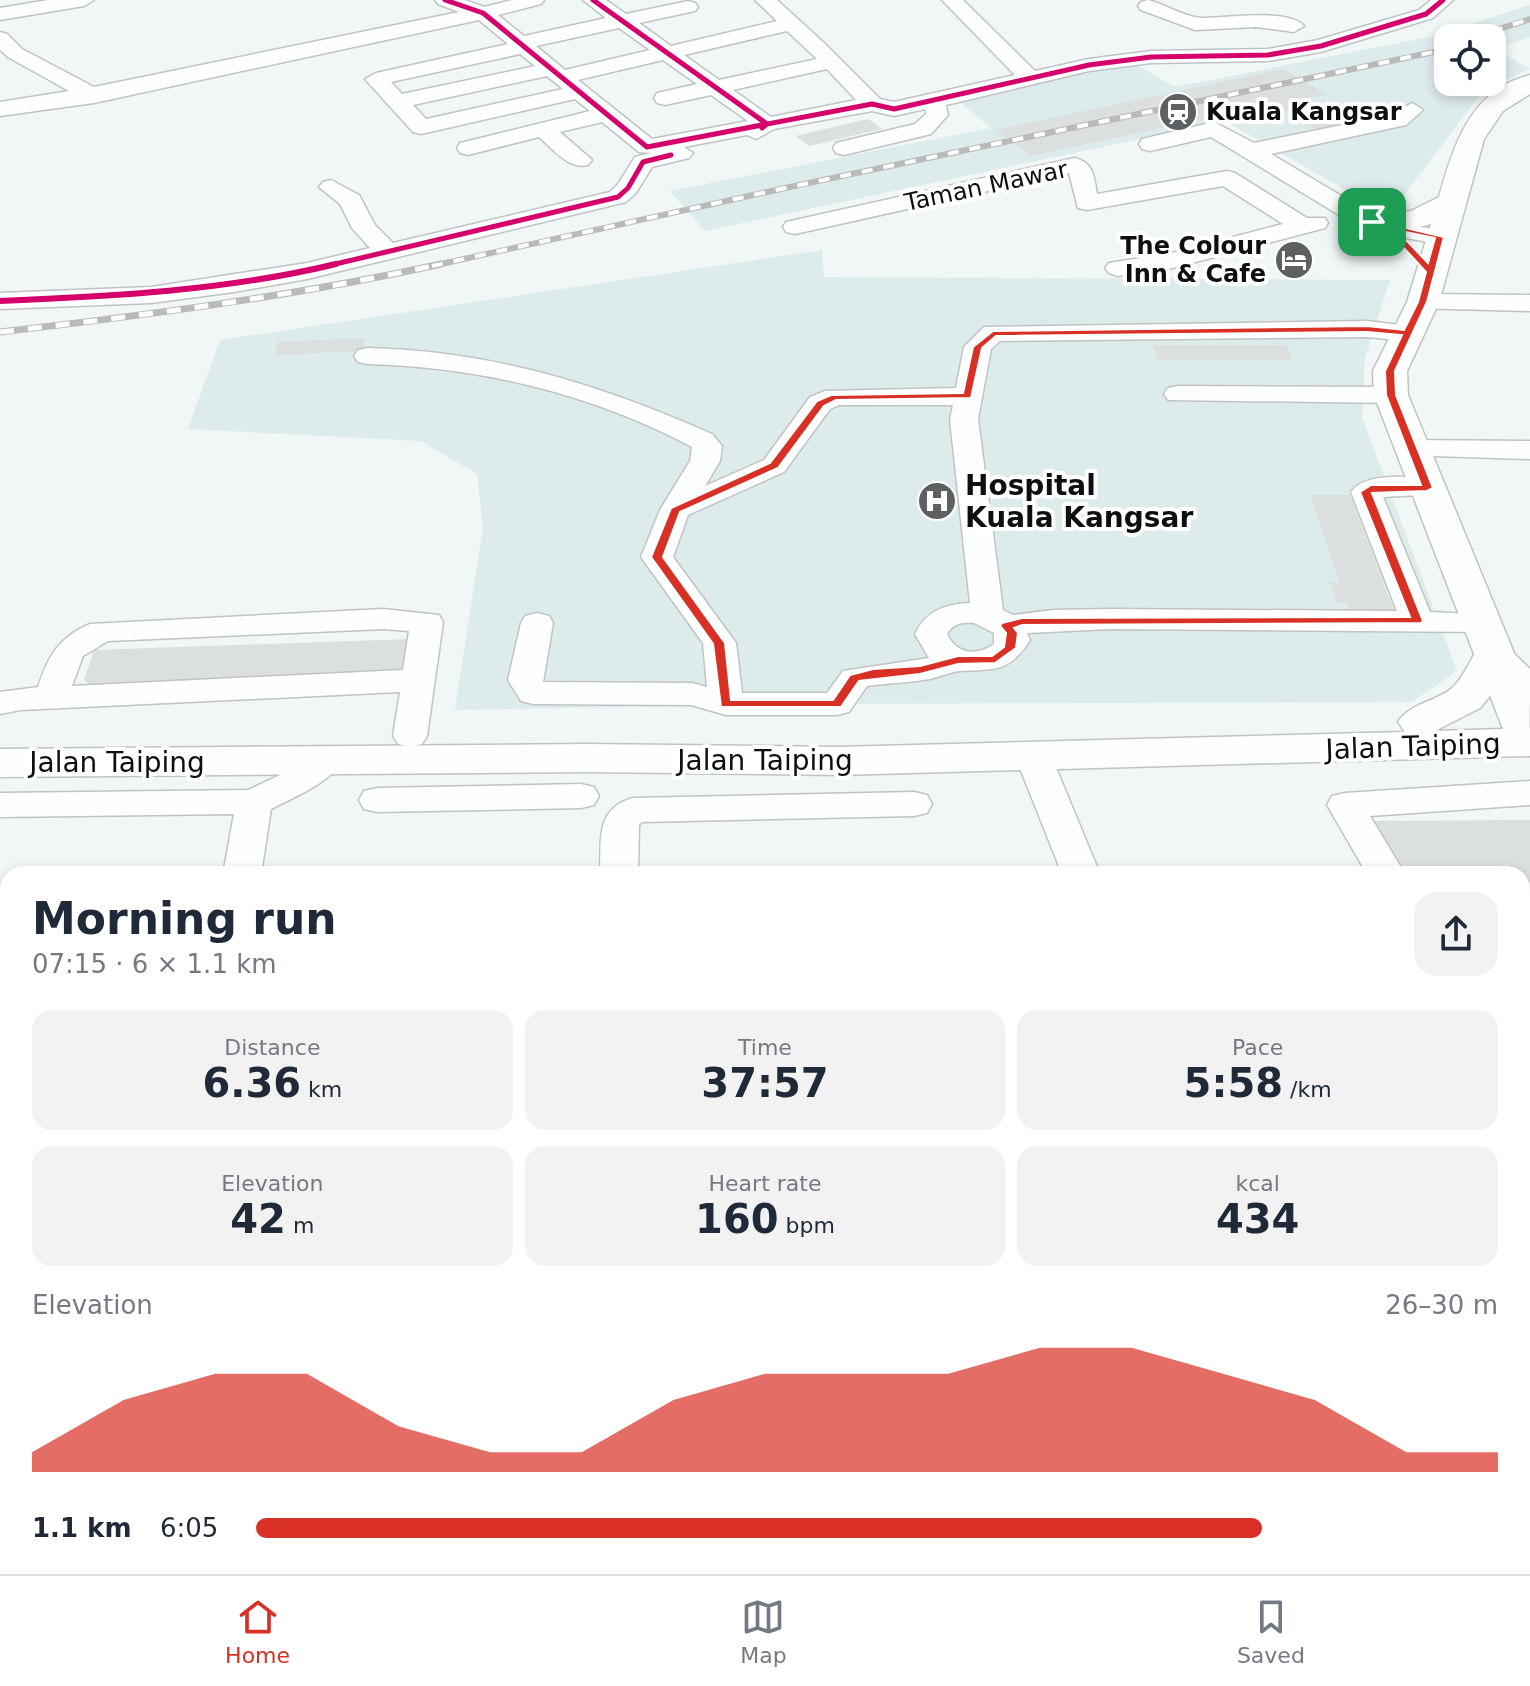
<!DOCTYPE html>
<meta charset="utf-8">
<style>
:root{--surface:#fff;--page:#f2f2f3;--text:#1f2937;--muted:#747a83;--line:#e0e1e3;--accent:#d93025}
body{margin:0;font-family:"DejaVu Sans",sans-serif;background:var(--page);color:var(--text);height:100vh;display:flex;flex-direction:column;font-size:30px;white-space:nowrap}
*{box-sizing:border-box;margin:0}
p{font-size:26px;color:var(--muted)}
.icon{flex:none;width:44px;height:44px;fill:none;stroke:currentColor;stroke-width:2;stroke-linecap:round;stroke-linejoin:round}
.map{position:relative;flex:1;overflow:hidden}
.panel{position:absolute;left:0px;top:866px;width:1530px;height:708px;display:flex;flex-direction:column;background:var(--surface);border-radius:24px 24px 0 0;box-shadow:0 4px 12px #0003}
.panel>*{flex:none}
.fabs{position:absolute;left:1434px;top:24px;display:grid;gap:16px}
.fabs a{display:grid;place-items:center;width:72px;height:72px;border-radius:16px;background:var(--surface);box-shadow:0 4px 12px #0003;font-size:40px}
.pin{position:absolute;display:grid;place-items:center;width:68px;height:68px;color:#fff;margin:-34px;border-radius:16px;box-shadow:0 4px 12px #0006}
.round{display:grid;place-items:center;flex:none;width:84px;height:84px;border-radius:24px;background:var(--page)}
.headline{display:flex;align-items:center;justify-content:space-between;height:136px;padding:0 32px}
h1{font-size:44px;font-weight:700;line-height:60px}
.figures{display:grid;grid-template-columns:repeat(3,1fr);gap:12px;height:136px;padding:8px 32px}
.figures div{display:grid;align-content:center;border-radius:20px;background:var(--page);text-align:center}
.figures b{font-size:40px;font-weight:700}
.figures small{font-size:22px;font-weight:400}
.figures p{font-size:22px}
.chart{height:224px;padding:16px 32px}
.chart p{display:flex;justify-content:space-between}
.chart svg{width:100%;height:144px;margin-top:8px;fill:var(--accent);opacity:.7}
ul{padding:0 32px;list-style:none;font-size:26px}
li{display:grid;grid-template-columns:128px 96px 1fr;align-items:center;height:60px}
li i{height:20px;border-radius:10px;background:var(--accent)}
.dock{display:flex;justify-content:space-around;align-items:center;height:112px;border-top:2px solid var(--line);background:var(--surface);font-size:22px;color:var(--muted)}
.dock a{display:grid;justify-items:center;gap:4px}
.dock .active{color:var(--accent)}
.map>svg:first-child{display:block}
.built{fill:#deebed;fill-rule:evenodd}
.building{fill:#dbdfe0}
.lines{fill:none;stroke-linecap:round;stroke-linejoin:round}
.minor-casing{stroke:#c0c3c4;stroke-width:3}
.major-casing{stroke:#c0c3c4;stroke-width:3}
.highway-casing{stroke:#c0c3c4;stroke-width:3}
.minor{fill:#fdfefe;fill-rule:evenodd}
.major{fill:#fdfefe;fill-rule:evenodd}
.highway{fill:#fdfefe;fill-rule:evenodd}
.rail-far1-casing{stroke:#bababb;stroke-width:6}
.rail-casing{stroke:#bababb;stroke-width:7}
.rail-far1{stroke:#fff;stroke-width:4;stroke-dasharray:11;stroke-linecap:butt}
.rail{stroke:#fff;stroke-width:5;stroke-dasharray:14;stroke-linecap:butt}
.cycleway-far1-casing{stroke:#fff;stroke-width:8}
.cycleway-casing{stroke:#fff;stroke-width:10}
.cycleway-far1{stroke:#d6006c;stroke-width:5}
.cycleway{stroke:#d6006c;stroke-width:6}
.route{fill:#d93025;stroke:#fff;stroke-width:2;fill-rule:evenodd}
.labels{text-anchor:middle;stroke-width:8;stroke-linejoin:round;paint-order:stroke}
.far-poi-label{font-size:24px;font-weight:bold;fill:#0d1011;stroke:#fff;text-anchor:start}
.far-street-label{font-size:24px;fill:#0d1011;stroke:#fff}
.poi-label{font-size:28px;font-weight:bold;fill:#0d1011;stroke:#fff;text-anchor:start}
.street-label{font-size:28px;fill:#0d1011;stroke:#fff}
</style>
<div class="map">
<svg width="1530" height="1574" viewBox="0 0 1530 1574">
<rect width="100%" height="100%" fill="#f1f6f7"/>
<!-- built -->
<path class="built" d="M1530 5V37L1495 49 1530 69 1483 91 1398 203H1368L1225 121 705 231 670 191 991 128 955 98 1132 62 1175 87 1434 36ZM1448 38H1492V82H1448Z
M822 250 824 277 1390 280 1365 358 1362 417 1457 671 1412 702 806 704 455 710 483 527 477 474 421 441 188 429 220 340Z"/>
<!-- building -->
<path class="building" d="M1283 69 1326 94 1310 98 1352 122 1317 130 1285 110 1237 121 1226 114 1031 156 995 130Z
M868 119 882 129 809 146 796 136Z
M365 338 363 351 275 355 277 342Z
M1153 345H1287L1292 360H1157Z
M1310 495H1350L1394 612 1350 611 1347 603H1337L1330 582 1340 583Z
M409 639 406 667 387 677 93 688 84 680 94 650Z
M1530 820V882H1522V874H1396L1368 821Z
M1530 928V995L1522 996V929Z"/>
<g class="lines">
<defs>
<path id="minor" d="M48 0H94L84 6 0 20V8Z
M435 0H465L484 7 512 0H544L541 4 498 15 524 36 606 18 583 0H606L626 14 688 1 695 3 698 7 695 11 639 23 671 46 777 21 755 0H777L823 42 880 99 894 102 1015 75 942 0H963L1035 71 1089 59 1151 51 1268 49 1318 40 1419 10 1431 0H1453L1433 18 1321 52 1268 61 1151 63 1089 71 946 105 948 115 931 134 844 155 836 153 833 148 836 143 915 124 926 114 925 109 894 116 872 111 774 129 756 139 747 135 684 147 693 153 689 158 652 167 636 193 626 202 307 279 234 292 151 303 0 309V293L151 287 307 263 370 248 352 228 340 204 319 187 323 182 331 180 359 195 375 225 393 243 610 192 618 184 635 157 651 153 639 152 602 122 560 132 592 160 588 165C569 170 553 149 539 137L468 155 460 153 457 148 460 143 590 111 575 99 421 134 413 132 365 79 376 73 508 44 479 20 94 103 0 116V102L69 91 8 57 0 50V32L7 34 22 49 94 87 459 12 438 4ZM619 28 650 50 565 70 536 46ZM787 31 817 59 719 80 684 55ZM520 54 535 66 402 94 391 82ZM663 60 697 84 657 93 654 98 657 103 665 105 711 95 748 121 652 139 578 80ZM827 69 856 100 771 117 733 90ZM547 76 563 89 426 119 413 105Z
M1148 0C1165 4 1184 17 1201 18 1225 18 1288 8 1304 26L1294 32 1256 27 1195 30 1141 10 1138 6 1141 2Z
M1412 103 1423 110 1406 125 1271 154 1372 214 1389 221 1449 232 1452 237 1449 242 1440 244 1383 234 1354 224 1211 137 1150 151 1142 149 1139 144 1142 139 1214 122 1254 143 1391 115Z
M1075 158C1094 163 1094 177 1097 194L1227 171 1235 173 1307 218H1325L1328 223 1325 228 1173 268 1118 276 1109 273 1105 268 1109 263 1172 253 1283 224 1223 186 1087 210 1078 208 1069 173 795 234 786 232 783 227 786 222 795 220Z
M1423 294 1530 295V311L1414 308 1410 302 1414 296Z
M1367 321 1417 327 1421 333 1417 339 1408 341 1367 337 1000 341 991 349 978 419 1003 610 1013 615 1053 610 1110 609 1397 611 1351 492C1366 471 1415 476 1438 482L1442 488 1438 494 1383 497 1430 612 1492 615 1496 622 1492 629 1480 632 1110 629 1027 633 1030 640C1009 673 995 669 960 671 950 672 939 677 930 679 909 683 887 683 867 686L849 712 837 715H726L691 705 533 704 521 701 508 680 521 623 525 616 537 613 549 616 553 623 543 682 692 683 707 687 703 643 641 557 660 510 690 461 692 447C593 394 480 367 368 364L358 362 354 356 358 350 368 348C492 351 599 384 712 434L722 446 720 461 705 486 764 460 810 397 825 391 956 388 964 347 984 327ZM839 405H953L950 419 970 603C945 604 926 611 915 634L929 658 843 671 827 693H742L736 643 673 557 688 515 784 472 830 409ZM974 623 994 633V644C977 656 957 655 947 634 953 623 963 622 974 623Z
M1178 386 1391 387 1401 389 1405 395 1401 401 1391 403 1168 400 1164 394 1168 388Z
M1412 440 1530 441V459L1402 455 1397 449 1402 443Z
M383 609 439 615 443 622 427 736 422 744 410 747 398 744 393 736 400 692 21 710 0 714V692L38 687C48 656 59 637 90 624ZM383 629 409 631 403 670 72 686 83 656 108 641Z
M1034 746 1047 750 1052 758 1100 874H1062L1016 758 1021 750Z
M325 748 338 752 343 760C328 784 296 796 271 809L261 874H223L234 814 0 817V793L248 790 282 774 312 752Z
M1530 781V805L1370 816 1405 874H1367L1327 805 1332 796 1345 793Z
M581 784 594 787 599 796 594 805 581 808 377 812 364 809 359 800 364 791 377 788Z
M914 792 927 795 932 804 927 813 914 816 642 822 639 825 638 874H600C602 841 594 809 633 798Z
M1522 890H1530V918H1522Z
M0 921 8 922V950L0 949Z
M1522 1012H1530V1044H1522Z
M69 1566H121L120 1574H68Z
M1404 1566H1458L1461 1574H1408Z"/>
<path id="major" d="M1530 75V94L1503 111 1484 139 1439 302 1407 371 1408 395 1530 692 1529 756 1514 752 1508 742 1374 395 1373 371 1407 302 1431 224C1408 230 1384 234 1361 228L1357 222 1361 216 1411 211 1439 197C1454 145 1470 90 1530 75Z
M0 1331 8 1334V1386L0 1383Z
M1522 1475 1530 1478V1536L1522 1533Z"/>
<path id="highway" d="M1493 643 1507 647 1530 669V705L1515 701 1499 685 1480 708 1435 731 1530 728V756L839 775 586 772 0 777V749L586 744 839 747 1405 732 1398 722C1409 704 1434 702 1451 689 1464 678 1469 661 1479 647Z"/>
</defs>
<!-- minor casing -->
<use href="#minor" class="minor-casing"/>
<!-- major casing -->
<use href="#major" class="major-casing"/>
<!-- highway casing -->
<use href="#highway" class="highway-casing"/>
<!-- minor -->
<use href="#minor" class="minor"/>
<!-- major -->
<use href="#major" class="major"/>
<!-- highway -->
<use href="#highway" class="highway"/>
<defs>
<path id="rail-far1" d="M1471 38 1530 19
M432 266 785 188 1448 49"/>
<path id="rail" d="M0 332C148 315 295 296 441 264"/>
</defs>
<!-- rail-far1 casing -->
<use href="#rail-far1" class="rail-far1-casing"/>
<!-- rail casing -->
<use href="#rail" class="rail-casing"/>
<!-- rail-far1 -->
<use href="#rail-far1" class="rail-far1"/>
<!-- rail -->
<use href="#rail" class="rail"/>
<defs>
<path id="cycleway-far1" d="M445 0 483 13 647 147 872 104 894 109 1089 65 1151 57 1268 55 1321 46 1426 14 1443 0
M593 0 767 124 762 128
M327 266 618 197 628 188 643 162 671 155"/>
<path id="cycleway" d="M0 301C114 296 224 291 336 264"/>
</defs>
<!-- cycleway-far1 casing -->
<use href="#cycleway-far1" class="cycleway-far1-casing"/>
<!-- cycleway casing -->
<use href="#cycleway" class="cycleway-casing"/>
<!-- cycleway-far1 -->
<use href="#cycleway-far1" class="cycleway-far1"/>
<!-- cycleway -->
<use href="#cycleway" class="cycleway"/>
</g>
<!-- route -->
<path class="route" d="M1372 220 1444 237 1427 302 1395 371 1396 395 1433 488 1427 491 1372 493 1423 621 1421 623 1022 625 1014 628 1018 633 1016 648 995 663 958 664 920 674 859 681 841 707H721L713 644 651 557 671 508 770 463 817 401 831 395 963 393 973 347 993 331 1367 326 1404 330 1418 302 1426 272 1402 246 1368 224ZM1386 228 1435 238 1428 263 1408 242ZM1367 332 1402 335 1385 371 1386 395 1421 485H1371L1360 492 1410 617 1022 618 1002 623 1000 626 1006 633 1004 647 992 656H958L920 666 873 669 850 675 833 700H731L725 643 663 557 680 512 778 468 824 406 836 400 971 398 982 348 996 336Z"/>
<!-- icons -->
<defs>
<symbol id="station-disc" viewBox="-11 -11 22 22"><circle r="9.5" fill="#5d6062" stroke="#fff"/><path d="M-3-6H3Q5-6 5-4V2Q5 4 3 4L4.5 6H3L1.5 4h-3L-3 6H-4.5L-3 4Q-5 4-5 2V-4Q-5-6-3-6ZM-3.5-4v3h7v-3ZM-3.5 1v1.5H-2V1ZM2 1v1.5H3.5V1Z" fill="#fff"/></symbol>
<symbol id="hotel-disc" viewBox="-11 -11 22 22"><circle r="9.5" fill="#5d6062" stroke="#fff"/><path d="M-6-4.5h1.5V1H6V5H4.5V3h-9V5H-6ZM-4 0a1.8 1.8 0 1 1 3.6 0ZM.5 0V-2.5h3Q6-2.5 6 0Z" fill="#fff"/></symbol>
<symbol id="hospital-disc" viewBox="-11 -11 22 22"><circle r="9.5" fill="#5d6062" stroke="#fff"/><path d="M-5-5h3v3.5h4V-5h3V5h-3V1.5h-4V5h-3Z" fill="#fff"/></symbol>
</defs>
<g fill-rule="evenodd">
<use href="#station-disc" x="1156" y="90" width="44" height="44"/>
<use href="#hotel-disc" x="1272" y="238" width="44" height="44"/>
<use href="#hospital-disc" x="915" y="479" width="44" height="44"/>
</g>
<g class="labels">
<!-- far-poi labels -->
<g class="far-poi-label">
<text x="1206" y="120">Kuala Kangsar</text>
<text x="1266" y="254" text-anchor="end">The Colour<tspan x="1266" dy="28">Inn &amp; Cafe</tspan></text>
</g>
<!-- far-street labels -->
<g class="far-street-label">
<text transform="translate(986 186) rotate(-12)" y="8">Taman Mawar</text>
</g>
<!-- poi labels -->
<g class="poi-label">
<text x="965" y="495">Hospital<tspan x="965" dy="32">Kuala Kangsar</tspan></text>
</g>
<!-- street labels -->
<g class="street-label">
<text transform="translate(1413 746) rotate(-2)" y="10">Jalan Taiping</text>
<text x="765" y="770">Jalan Taiping</text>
<text x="117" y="772">Jalan Taiping</text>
</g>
</g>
</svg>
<div class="fabs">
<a><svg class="icon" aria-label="locate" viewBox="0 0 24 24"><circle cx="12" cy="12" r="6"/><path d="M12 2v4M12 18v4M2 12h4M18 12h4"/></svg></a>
</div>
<div class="pin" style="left:1372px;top:222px;background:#1e9e55"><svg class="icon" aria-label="arrive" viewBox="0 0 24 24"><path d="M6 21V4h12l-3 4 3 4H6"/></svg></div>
<section class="panel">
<div class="headline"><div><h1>Morning run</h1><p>07:15 · 6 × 1.1 km</p></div><a class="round"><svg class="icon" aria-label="share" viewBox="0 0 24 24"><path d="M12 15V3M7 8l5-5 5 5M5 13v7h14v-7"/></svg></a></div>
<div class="figures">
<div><p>Distance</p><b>6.36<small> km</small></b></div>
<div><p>Time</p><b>37:57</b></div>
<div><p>Pace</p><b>5:58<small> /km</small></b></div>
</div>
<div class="figures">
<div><p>Elevation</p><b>42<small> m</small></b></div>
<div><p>Heart rate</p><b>160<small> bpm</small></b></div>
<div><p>kcal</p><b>434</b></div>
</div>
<div class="chart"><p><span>Elevation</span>26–30 m</p>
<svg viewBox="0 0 160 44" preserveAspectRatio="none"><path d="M0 44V38L10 22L20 14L30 14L40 30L50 38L60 38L70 22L80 14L90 14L100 14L110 6L120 6L130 14L140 22L150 38L160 38V44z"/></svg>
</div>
<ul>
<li><b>1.1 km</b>6:05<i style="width:81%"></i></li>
</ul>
</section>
</div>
<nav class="dock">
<a class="active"><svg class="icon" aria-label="home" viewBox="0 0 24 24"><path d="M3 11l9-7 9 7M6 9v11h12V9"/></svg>Home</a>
<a><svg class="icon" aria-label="map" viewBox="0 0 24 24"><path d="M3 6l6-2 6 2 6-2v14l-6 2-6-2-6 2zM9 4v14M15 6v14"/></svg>Map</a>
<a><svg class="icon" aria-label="saved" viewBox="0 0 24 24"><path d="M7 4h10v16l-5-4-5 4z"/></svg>Saved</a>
</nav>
